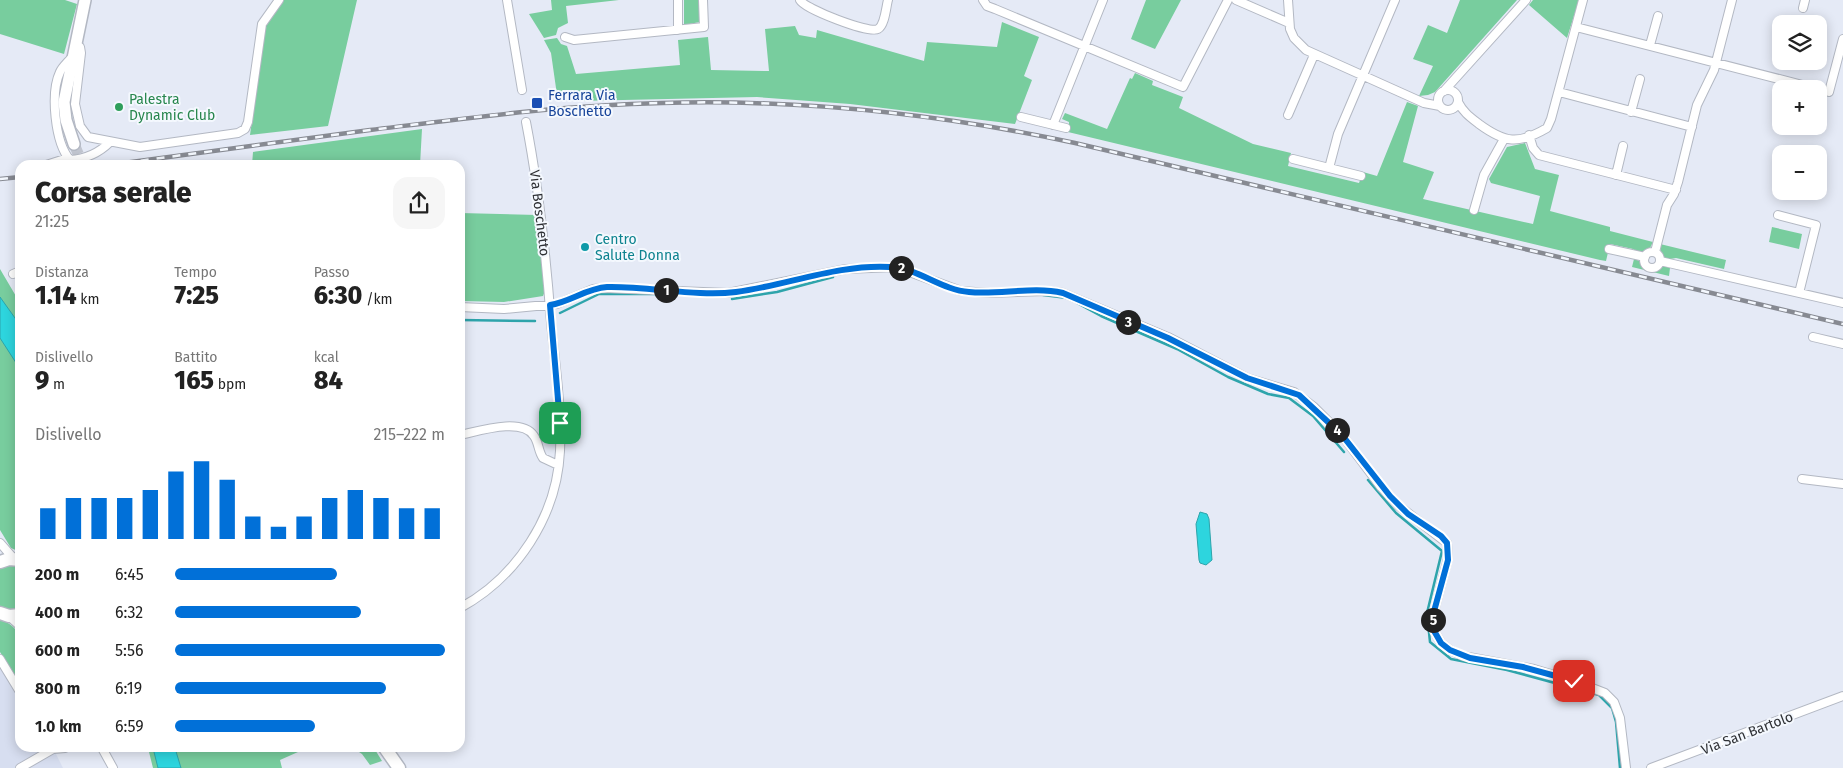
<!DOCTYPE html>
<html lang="it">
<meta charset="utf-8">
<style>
:root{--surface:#fff;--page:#f6f6f6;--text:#222;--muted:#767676;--accent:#0170d8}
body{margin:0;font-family:"Fira Sans",sans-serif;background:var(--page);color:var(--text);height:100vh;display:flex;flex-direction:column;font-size:19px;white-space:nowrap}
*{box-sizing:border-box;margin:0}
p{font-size:16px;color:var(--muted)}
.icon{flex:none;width:28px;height:28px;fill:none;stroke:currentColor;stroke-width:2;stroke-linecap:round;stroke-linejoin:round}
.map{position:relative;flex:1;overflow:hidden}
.side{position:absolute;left:15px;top:160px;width:450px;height:592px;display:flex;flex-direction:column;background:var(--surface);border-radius:15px;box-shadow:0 2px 12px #0003}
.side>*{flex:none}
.tools{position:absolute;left:1772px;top:15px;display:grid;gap:10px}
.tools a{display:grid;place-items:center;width:55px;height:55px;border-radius:10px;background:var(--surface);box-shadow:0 2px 12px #0003;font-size:25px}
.pin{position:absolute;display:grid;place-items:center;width:42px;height:42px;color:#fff;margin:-21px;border-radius:10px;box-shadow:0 2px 8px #0006}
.km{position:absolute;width:25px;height:25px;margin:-12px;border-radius:50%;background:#222;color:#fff;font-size:14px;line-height:25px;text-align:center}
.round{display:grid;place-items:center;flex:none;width:52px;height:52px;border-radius:15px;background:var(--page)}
.summary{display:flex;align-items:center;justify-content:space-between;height:85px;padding:0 20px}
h1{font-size:28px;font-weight:800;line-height:38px}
.metrics{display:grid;grid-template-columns:repeat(3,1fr);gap:8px;height:85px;padding:5px 20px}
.metrics div{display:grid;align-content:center}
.metrics b{font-size:25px;font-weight:800}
.metrics small{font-size:14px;font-weight:400}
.metrics p{font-size:14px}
.chart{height:140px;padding:10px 20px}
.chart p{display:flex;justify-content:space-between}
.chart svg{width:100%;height:90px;margin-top:5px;stroke:var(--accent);stroke-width:6}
ul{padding:0 20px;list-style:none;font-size:16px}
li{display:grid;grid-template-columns:80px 60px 1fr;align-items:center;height:38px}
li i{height:12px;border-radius:6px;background:var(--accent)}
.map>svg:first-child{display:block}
.built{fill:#d7def0}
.green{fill:#78cd9e}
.water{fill:#2dd5de;stroke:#2ea4ab}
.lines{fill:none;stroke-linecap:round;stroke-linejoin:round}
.stream{stroke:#2ea4ab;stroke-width:2.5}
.secondary-tunnel{stroke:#c1c5cf;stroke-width:11;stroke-dasharray:11 5.5;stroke-linecap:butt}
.minor-casing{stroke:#b3b8c3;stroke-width:10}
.secondary-casing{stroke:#b3b8c3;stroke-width:14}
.primary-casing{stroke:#b3b8c3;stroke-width:15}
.minor{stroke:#fff;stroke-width:8}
.secondary{stroke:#fff;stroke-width:11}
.primary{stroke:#fff;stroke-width:12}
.rail-casing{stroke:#878a92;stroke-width:4.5}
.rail{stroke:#f4f8fe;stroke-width:2.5;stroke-dasharray:8;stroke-linecap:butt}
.route-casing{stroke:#fff;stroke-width:10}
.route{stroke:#0170d8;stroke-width:6}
.transit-dot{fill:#1a4fb4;stroke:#f4f8fe;stroke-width:2}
.leisure-dot{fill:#2e9e5b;stroke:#f4f8fe;stroke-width:2}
.culture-dot{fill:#0f9aa8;stroke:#f4f8fe;stroke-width:2}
.labels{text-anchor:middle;stroke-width:4;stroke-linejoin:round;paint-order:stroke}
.transit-label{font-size:14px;fill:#164399;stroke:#f4f8fe;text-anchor:start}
.leisure-label{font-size:14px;fill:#27864d;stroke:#f4f8fe;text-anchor:start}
.street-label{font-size:14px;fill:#2f3135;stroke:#f4f8fe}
.culture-label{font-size:14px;fill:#0d838f;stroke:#f4f8fe;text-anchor:start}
</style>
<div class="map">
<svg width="1843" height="768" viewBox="0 0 1843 768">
<rect width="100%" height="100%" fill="#e5eaf6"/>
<!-- built -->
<path class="built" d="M0 654 20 687V748H53L63 768H0Z"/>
<!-- green -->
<path class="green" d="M0 0H65L77 4 64 54 0 34Z
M284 0H357L328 126 250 135 265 27 272 12Z
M551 0H619L566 6 568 23 558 28 556 35 544 38 529 14 552 10Z
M684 0H700V22L684 25Z
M1146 0H1181L1155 49 1131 39Z
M1460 0H1517L1435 92 1428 95 1419 96 1433 66 1413 59 1428 25 1447 33Z
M1533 0H1579L1567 38 1529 5Z
M1002 22 1039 37 1024 76 1032 80 1015 124 850 104 757 97 578 101 577 94 557 95 551 53 544 40 557 38 561 44 567 46 576 74 680 65 678 40 708 37 711 70 769 71 765 29 795 26 799 35 816 38 817 30 924 61 927 42 997 47Z
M1135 73 1153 81 1152 85 1183 97 1179 108 1253 144 1291 153 1288 166 1359 183 1363 172 1377 176 1407 102 1418 106 1403 162 1434 172 1423 199 1533 224 1540 196 1491 183 1489 179 1507 147 1525 143 1535 169 1559 175 1550 211 1610 227V231L1653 242 1649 250 1641 255 1633 249 1610 244 1606 261 1600 260 1068 132 1069 122 1062 119 1065 113 1107 129 1130 78 1132 79Z
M422 129 420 165H252L253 152Z
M460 213 537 215 545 291 543 296 504 302 460 301Z
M1772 227 1802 234 1799 249 1769 242Z
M1660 244 1726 260 1724 269 1676 258 1665 260 1661 255Z
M1634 259 1640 261 1650 269 1664 266 1670 268 1669 276 1632 267Z
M0 269 20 303V552L11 548 0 530Z
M10 564 20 565V610L13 611 0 607V568Z
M0 620C29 627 20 660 20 684L0 652Z
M148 748H307L280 760 282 768H153Z
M353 748H374L382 761 370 765 362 754Z"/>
<!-- water -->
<path class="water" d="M0 297 20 325V369L0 338Z
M1200 512 1207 514 1209 519 1212 560 1206 565 1200 563 1199 560 1196 524Z
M153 748H175L181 768H158Z"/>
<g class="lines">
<!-- stream -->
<path class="stream" d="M1043 295 1067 298
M732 299 777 292 833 277
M1077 303 1101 316 1177 349 1228 377 1268 394 1289 398 1313 416 1344 452
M560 313 599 294H663
M460 320 535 321
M1368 480 1396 513 1442 551 1427 613 1430 642 1451 659 1507 670 1599 695 1612 708 1616 722 1620 768"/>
<!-- secondary-tunnel -->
<path class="secondary-tunnel" d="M74 144 83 165"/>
<defs>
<path id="minor" d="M507 0 522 90
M800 0C805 9 869 34 878 29 885 25 886 7 888 0
M983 0 987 6 995 9 1183 87 1228 0
M1236 0 1289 23
M1288 0 1290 29 1294 38 1306 50 1424 103 1440 106
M1803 8 1805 0
M1576 27 1818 89
M678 30V0
M565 37 574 40 704 27 703 0
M75 45 80 47 81 53 75 104 80 126 88 137 140 147 238 133 245 129 248 122 262 24 279 0
M1650 45 1658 16
M72 57C68 62 62 67 60 72 50 93 55 143 70 160 85 159 99 153 110 142
M1819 89 1829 92 1843 39
M1438 100a10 10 0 1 1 20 0a10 10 0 1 1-20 0Z
M1444 91 1526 0
M1559 92 1692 127
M1458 102C1463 112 1470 117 1479 124 1505 143 1518 145 1547 128L1551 119 1583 0
M1631 112 1640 79
M1288 115 1314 55
M1021 117 1066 128
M1053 125 1103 0
M1529 135 1533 148 1539 155 1676 190
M1293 159 1361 176
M46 165 68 158
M1329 168 1338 134 1395 0
M1616 175 1623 146
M1474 210 1484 175 1504 139
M1778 215 1816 225 1799 293
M1609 249 1645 257
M1655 252 1667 205 1674 194 1678 182 1697 105 1714 70 1732 0
M1644 260a8 8 0 1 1 16 0a8 8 0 1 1-16 0Z
M1660 261 1843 303
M13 274 20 271
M460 307 504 309 557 304 593 289 604 288 728 293 846 269 896 267 961 291 990 293 1047 291 1063 293 1168 337 1247 378 1294 392 1314 407 1342 435 1381 487 1399 506 1447 543 1448 559 1433 615V629L1441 643 1450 650 1463 656 1534 669 1574 681 1605 693 1614 702 1620 718 1626 768
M1813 337 1843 344
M460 435C479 431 522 417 534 436 539 443 538 451 543 458L558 465
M1802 479 1843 484
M0 543 14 559
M460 608C517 577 557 516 560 451 562 408 555 364 551 322 546 255 539 189 526 122
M9 616 20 626
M0 659 20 692
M102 748 113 768
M20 768 53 749 65 748
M1651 768 1843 696"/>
<path id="secondary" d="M74 144 66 120 64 102 85 0"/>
<path id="primary" d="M0 562 9 559 20 560
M0 613 9 616 20 615
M385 748 399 768"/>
</defs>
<!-- minor casing -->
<use href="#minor" class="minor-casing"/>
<!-- secondary casing -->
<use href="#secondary" class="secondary-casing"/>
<!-- primary casing -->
<use href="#primary" class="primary-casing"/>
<!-- minor -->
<use href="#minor" class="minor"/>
<!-- secondary -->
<use href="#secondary" class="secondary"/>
<!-- primary -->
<use href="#primary" class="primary"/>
<defs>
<path id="rail" d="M109 165C196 153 283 142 370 130 468 118 564 105 662 103 801 99 940 114 1075 143L1843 324
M0 179 20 177"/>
</defs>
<!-- rail casing -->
<use href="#rail" class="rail-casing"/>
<!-- rail -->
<use href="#rail" class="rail"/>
</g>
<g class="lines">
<defs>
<path id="route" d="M560 423 550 305C570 302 587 288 607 287 649 286 696 297 736 292 788 285 838 264 890 267 918 268 941 290 969 292 1000 295 1033 286 1063 293L1168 338 1247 378 1299 395 1342 435 1390 496 1408 514 1441 536 1447 543 1448 560 1433 615V629L1441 643 1450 650 1470 658 1523 667 1574 681"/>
</defs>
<!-- route casing -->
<use href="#route" class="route-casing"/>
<!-- route -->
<use href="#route" class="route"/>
</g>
<!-- markers -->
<rect class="transit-dot" x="531" y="97" width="12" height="12" rx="2.5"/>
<circle class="leisure-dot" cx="119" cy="107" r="5"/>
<circle class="culture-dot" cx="585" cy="247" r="5"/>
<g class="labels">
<!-- transit labels -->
<g class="transit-label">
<text x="548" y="100">Ferrara Via<tspan x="548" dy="16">Boschetto</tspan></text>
</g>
<!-- leisure labels -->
<g class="leisure-label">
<text x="129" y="104">Palestra<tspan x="129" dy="16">Dynamic Club</tspan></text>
</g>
<!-- street labels -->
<g class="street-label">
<text transform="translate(540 213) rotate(83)" y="5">Via Boschetto</text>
<text transform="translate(1747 733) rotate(-21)" y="5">Via San Bartolo</text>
</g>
<!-- culture labels -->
<g class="culture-label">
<text x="595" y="244">Centro<tspan x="595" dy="16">Salute Donna</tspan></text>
</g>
</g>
</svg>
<div class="tools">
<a><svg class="icon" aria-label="layers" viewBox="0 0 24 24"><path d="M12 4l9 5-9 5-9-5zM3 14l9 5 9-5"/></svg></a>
<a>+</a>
<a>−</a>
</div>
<div class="pin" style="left:560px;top:423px;background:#1e9e55"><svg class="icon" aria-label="arrive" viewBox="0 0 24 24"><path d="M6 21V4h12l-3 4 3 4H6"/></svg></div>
<div class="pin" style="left:1574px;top:681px;background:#d93025"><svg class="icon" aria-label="check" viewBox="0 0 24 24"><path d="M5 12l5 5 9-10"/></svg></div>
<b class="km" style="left:666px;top:290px">1</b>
<b class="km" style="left:901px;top:268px">2</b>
<b class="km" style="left:1128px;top:322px">3</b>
<b class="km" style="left:1337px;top:430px">4</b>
<b class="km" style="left:1433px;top:620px">5</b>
<section class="side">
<div class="summary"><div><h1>Corsa serale</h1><p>21:25</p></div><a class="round"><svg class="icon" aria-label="share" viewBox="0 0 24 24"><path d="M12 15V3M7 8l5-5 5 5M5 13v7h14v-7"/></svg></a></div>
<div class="metrics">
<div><p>Distanza</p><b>1.14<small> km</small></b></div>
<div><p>Tempo</p><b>7:25</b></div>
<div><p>Passo</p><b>6:30<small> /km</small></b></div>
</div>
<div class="metrics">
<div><p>Dislivello</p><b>9<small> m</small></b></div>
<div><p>Battito</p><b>165<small> bpm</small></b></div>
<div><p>kcal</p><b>84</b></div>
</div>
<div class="chart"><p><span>Dislivello</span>215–222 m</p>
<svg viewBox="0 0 160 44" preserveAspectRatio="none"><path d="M5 44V29M15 44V24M25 44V24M35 44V24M45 44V20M55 44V11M65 44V6M75 44V15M85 44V33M95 44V38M105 44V33M115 44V24M125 44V20M135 44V24M145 44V29M155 44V29"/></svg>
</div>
<ul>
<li><b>200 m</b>6:45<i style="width:60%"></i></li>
<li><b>400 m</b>6:32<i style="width:69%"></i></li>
<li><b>600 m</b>5:56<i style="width:100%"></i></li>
<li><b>800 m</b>6:19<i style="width:78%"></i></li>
<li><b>1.0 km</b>6:59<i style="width:52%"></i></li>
</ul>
</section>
</div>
